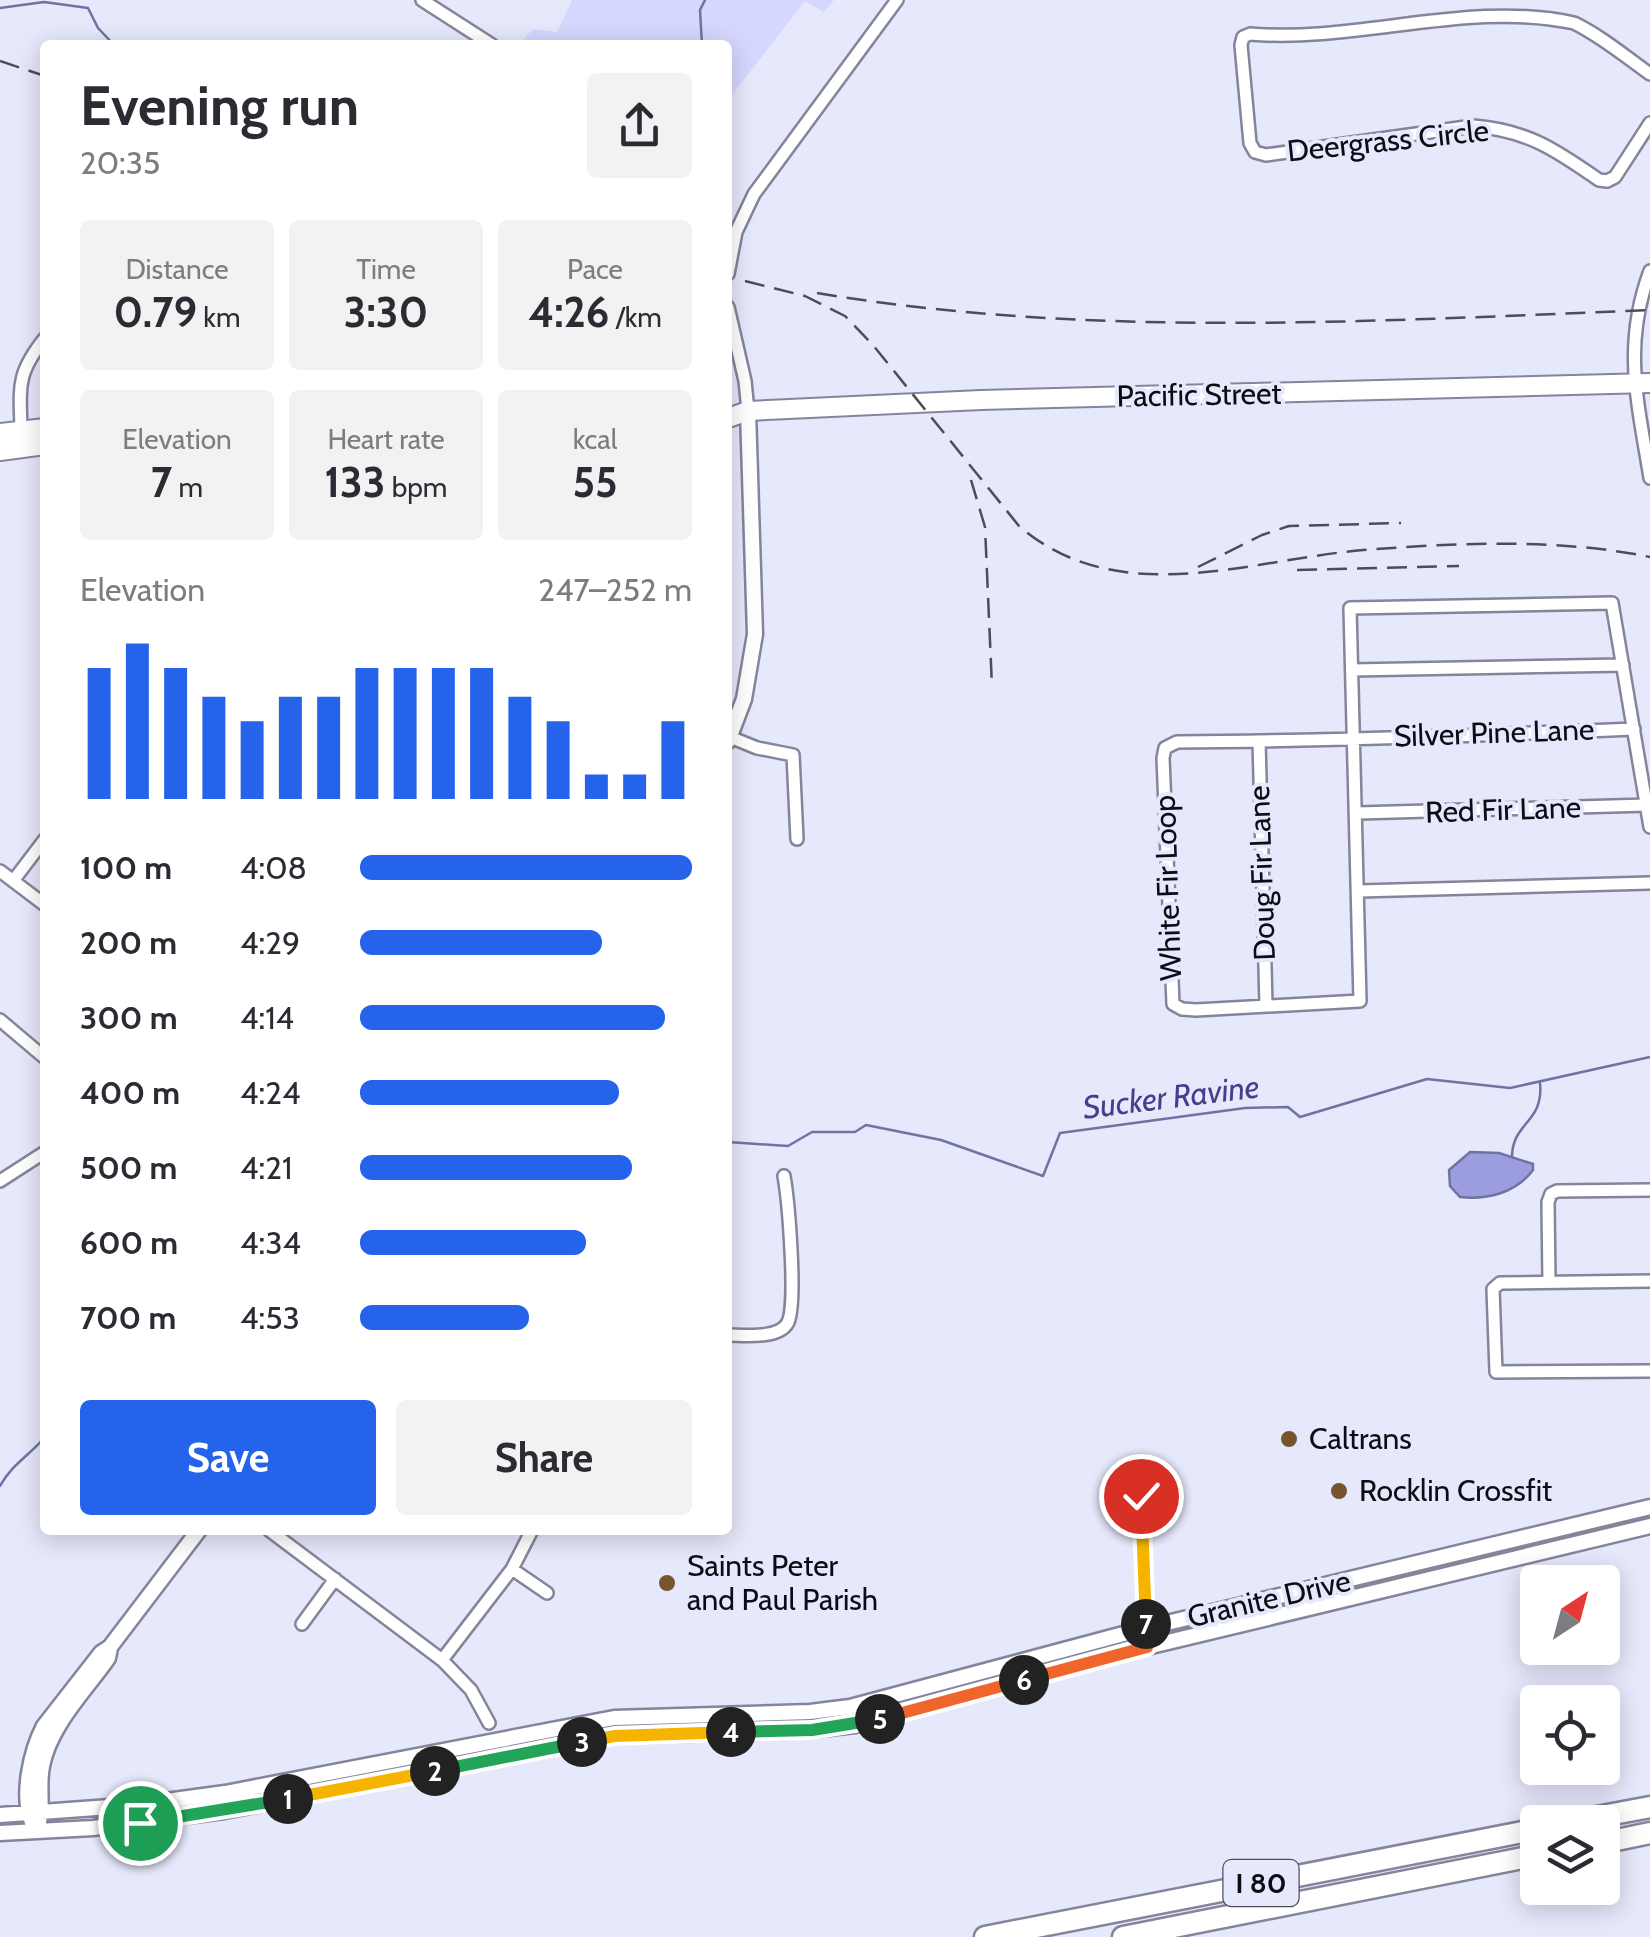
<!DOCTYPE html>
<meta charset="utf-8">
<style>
:root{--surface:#fff;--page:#f2f2f3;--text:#2b2b33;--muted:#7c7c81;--accent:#2563eb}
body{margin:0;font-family:Cabin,sans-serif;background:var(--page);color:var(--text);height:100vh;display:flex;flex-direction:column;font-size:38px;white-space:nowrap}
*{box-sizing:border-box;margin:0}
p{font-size:32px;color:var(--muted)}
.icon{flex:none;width:55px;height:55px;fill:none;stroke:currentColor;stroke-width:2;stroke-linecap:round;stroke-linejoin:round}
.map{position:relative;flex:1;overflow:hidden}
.panel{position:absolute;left:40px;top:40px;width:692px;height:1495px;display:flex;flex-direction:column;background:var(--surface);border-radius:10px;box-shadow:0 5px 25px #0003}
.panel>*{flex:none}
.needle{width:65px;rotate:36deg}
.controls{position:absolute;left:1520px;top:1565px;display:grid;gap:20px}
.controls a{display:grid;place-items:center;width:100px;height:100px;border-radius:10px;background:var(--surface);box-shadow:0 5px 25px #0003;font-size:50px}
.pin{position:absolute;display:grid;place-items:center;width:85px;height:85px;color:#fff;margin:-42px;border:5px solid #fff;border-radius:50%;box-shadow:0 2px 10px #0007}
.km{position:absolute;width:50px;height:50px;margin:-25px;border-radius:50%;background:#222;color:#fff;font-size:28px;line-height:50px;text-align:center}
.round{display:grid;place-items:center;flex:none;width:105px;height:105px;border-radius:10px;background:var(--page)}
.overview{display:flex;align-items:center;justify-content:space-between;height:170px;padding:0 40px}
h1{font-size:55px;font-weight:800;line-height:75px}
.metrics{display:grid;grid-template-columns:repeat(3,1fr);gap:15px;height:170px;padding:10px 40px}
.metrics div{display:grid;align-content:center;border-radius:10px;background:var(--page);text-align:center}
.metrics b{font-size:42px;font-weight:800}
.metrics small{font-size:28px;font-weight:400}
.metrics p{font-size:28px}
.chart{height:280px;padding:20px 40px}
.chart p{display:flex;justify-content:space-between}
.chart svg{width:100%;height:180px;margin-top:10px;stroke:var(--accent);stroke-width:6}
.primary-button{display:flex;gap:20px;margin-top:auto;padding:20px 40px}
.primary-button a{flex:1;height:115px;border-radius:10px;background:var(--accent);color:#fff;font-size:40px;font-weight:800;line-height:115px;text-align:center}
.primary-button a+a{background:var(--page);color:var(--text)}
ul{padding:0 40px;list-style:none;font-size:32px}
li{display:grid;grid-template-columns:160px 120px 1fr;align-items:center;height:75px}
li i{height:25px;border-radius:12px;background:var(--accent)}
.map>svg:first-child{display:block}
.green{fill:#d5d7fe}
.water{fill:#9b9ddf;stroke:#7072a2;stroke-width:2.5}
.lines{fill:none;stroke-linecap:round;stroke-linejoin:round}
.stream{stroke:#7072a2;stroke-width:2.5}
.minor-casing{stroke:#84859b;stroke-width:16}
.tertiary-casing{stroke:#84859b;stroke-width:19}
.secondary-casing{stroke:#84859b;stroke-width:22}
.motorway-casing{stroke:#84859b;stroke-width:25}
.minor{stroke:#fff;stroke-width:11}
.tertiary{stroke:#fff;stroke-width:14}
.secondary{stroke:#fff;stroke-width:18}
.motorway{stroke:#fff;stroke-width:20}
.rail{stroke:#4c4d58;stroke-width:2.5;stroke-dasharray:20 10;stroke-linecap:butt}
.split-1-casing{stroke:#fff;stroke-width:20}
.split-2-casing{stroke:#fff;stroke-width:20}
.split-3-casing{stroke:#fff;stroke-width:20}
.split-4-casing{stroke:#fff;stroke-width:20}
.split-5-casing{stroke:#fff;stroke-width:20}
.split-6-casing{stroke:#fff;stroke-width:20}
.split-7-casing{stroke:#fff;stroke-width:20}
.split-8-casing{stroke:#fff;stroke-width:20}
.split-1{stroke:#22a559;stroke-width:12}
.split-2{stroke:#f5b400;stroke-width:12}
.split-3{stroke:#22a559;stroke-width:12}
.split-4{stroke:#f5b400;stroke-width:12}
.split-5{stroke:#22a559;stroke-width:12}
.split-6{stroke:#f0652b;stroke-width:12}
.split-7{stroke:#f0652b;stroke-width:12}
.split-8{stroke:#f5b400;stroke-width:12}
.poi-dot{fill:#75552b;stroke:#e6e8fb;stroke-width:4}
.labels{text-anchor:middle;stroke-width:8;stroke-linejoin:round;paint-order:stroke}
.shield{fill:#e6e8fb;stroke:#4d4f59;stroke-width:2.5}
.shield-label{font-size:28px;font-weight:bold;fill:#0c0d14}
.street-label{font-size:30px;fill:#0c0d14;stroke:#e6e8fb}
.poi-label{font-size:30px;fill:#0c0d14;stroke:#e6e8fb;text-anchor:start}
.water-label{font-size:32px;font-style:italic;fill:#443e8d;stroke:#e6e8fb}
</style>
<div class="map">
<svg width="1650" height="1937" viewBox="0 0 1650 1937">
<rect width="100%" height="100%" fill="#e6e8fb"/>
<!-- green -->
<path class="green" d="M572 0H834L824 12 805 1 728 100V45H524L523 40 533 29 557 32Z"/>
<!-- water -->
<path class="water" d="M1470 1152 1499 1153 1533 1164V1170C1516 1193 1487 1200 1460 1197L1450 1186 1449 1170Z"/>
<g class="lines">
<!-- stream -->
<path class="stream" d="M0 8 44 2 88 8 98 28 114 45
M702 45 700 10 705 0
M728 1142 788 1146 812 1132H855L866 1125 941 1140 1043 1176 1060 1133 1245 1108 1288 1107 1300 1117 1427 1079 1510 1088 1650 1057
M1512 1157C1512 1122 1544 1123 1540 1083
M0 1486C11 1465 30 1455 45 1437"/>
<defs>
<path id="minor" d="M422 0 492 45
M1650 74C1626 57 1601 36 1574 23 1469 0 1358 43 1250 34L1243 37 1241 45 1250 143 1255 152 1266 155 1473 126C1527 130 1556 150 1599 180L1607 181 1615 177 1650 123
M1650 271C1622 346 1638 403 1650 478
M728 274 736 232 754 194 897 0
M728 307 745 381 748 411
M21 430C20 387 16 374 45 338
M1352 670 1623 665
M1634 729C1482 735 1329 741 1177 742L1165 748 1163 758 1173 1004 1182 1009 1196 1010 1360 1001 1350 608 1612 603 1650 827
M730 737 757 748 793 755 797 839
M1259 741 1266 1005
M1358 813 1647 805
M0 871 45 905
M13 881 45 839
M1359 891 1650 883
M0 1020 45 1058
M0 1181 45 1152
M1650 1281 1500 1283 1493 1289 1496 1372 1650 1371
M1549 1282 1548 1202 1551 1194 1557 1191 1650 1190
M728 1335C744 1335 777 1339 787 1324 798 1308 788 1199 784 1176
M1141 1482 1146 1628
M269 1530 442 1660 471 1690 489 1723
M512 1569 547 1593
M302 1624 335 1579
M442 1660 512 1569 532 1530"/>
<path id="tertiary" d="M728 741 744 699 755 634 748 411
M0 1815 137 1805 225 1793 614 1718 810 1712 850 1707 1146 1628 1650 1507
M32 1822C21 1795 31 1751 44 1726L101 1653 110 1647 199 1530
M39 1822C43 1804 38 1785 42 1766 50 1725 85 1691 108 1658L110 1648
M0 1833 93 1828 224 1811 615 1736 811 1730 855 1725 1147 1647 1650 1526"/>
<path id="secondary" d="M728 418 748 411 981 400 1650 383
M0 433 45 428
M0 451 45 445"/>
<path id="motorway" d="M1570 1822 1650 1807
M1602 1843 1650 1833
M985 1937 1538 1829
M1123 1937 1538 1855"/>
</defs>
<!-- minor casing -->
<use href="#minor" class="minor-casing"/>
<!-- tertiary casing -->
<use href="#tertiary" class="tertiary-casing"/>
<!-- secondary casing -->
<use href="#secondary" class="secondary-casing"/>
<!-- motorway casing -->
<use href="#motorway" class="motorway-casing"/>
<!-- minor -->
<use href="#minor" class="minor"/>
<!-- tertiary -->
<use href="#tertiary" class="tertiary"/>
<!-- secondary -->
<use href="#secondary" class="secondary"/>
<!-- motorway -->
<use href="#motorway" class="motorway"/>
<!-- rail -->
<path class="rail" d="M0 61 45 76
M745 281 805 296 845 316 873 345 1019 526C1118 611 1248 560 1363 550 1457 543 1557 538 1650 557
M817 293C1092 339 1373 321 1650 310
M971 480 985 527 992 687
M1198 567 1262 535 1289 526 1401 523
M1297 570 1459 566"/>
</g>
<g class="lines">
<defs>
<path id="split-1" d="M140 1823 288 1799"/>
<path id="split-2" d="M288 1799 435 1771"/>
<path id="split-3" d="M435 1771 582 1742"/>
<path id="split-4" d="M582 1742 615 1736 731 1732"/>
<path id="split-5" d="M731 1732 812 1730 880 1719"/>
<path id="split-6" d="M880 1719 1024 1680"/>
<path id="split-7" d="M1024 1680 1147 1647 1146 1624"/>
<path id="split-8" d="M1141 1496 1146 1624"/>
</defs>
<!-- split-1 casing -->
<use href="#split-1" class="split-1-casing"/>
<!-- split-2 casing -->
<use href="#split-2" class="split-2-casing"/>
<!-- split-3 casing -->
<use href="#split-3" class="split-3-casing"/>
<!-- split-4 casing -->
<use href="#split-4" class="split-4-casing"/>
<!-- split-5 casing -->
<use href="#split-5" class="split-5-casing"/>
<!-- split-6 casing -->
<use href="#split-6" class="split-6-casing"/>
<!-- split-7 casing -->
<use href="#split-7" class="split-7-casing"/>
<!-- split-8 casing -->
<use href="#split-8" class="split-8-casing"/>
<!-- split-1 -->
<use href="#split-1" class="split-1"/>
<!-- split-2 -->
<use href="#split-2" class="split-2"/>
<!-- split-3 -->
<use href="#split-3" class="split-3"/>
<!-- split-4 -->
<use href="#split-4" class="split-4"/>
<!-- split-5 -->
<use href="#split-5" class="split-5"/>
<!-- split-6 -->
<use href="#split-6" class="split-6"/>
<!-- split-7 -->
<use href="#split-7" class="split-7"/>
<!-- split-8 -->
<use href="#split-8" class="split-8"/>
</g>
<!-- markers -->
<g class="poi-dot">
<circle cx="1289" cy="1439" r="10"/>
<circle cx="1339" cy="1491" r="10"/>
<circle cx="667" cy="1583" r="10"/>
</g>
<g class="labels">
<!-- shield labels -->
<rect class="shield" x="1223.5" y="1860" width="75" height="46" rx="8"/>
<g class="shield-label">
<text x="1261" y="1893">I 80</text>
</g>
<!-- street labels -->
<g class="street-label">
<text transform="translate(1388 141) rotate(-6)" y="10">Deergrass Circle</text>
<text transform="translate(1199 395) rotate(-1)" y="10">Pacific Street</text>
<text transform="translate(1494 733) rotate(-2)" y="10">Silver Pine Lane</text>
<text transform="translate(1503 810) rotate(-2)" y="10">Red Fir Lane</text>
<text transform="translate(1262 873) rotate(-92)" y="10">Doug Fir Lane</text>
<text transform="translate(1168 888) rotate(-92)" y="10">White Fir Loop</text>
<text transform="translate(1269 1599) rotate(-13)" y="10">Granite Drive</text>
</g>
<!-- poi labels -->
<g class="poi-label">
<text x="1309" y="1449">Caltrans</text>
<text x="1359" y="1501">Rocklin Crossfit</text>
<text x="687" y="1576">Saints Peter<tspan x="687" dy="34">and Paul Parish</tspan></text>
</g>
<!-- water labels -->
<g class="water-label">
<text transform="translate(1171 1097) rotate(-7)" y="11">Sucker Ravine</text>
</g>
</g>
</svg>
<div class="controls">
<a><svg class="needle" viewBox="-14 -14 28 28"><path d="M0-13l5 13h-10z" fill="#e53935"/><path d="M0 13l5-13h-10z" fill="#7c7c81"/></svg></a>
<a><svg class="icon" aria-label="locate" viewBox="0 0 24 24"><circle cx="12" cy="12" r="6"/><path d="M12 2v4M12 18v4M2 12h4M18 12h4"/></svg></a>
<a><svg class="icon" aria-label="layers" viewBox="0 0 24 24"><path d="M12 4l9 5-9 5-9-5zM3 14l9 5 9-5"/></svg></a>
</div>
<div class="pin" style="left:140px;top:1823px;background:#1e9e55"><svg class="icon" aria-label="arrive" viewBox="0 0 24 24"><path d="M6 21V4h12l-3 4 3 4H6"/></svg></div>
<div class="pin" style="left:1141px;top:1496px;background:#d93025"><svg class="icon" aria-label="check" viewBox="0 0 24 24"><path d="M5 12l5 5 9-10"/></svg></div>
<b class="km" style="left:288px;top:1799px">1</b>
<b class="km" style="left:435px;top:1771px">2</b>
<b class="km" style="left:582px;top:1742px">3</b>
<b class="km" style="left:731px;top:1732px">4</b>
<b class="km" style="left:880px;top:1719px">5</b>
<b class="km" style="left:1024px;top:1680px">6</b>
<b class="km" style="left:1146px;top:1624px">7</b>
<section class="panel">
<div class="overview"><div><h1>Evening run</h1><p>20:35</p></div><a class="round"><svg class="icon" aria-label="share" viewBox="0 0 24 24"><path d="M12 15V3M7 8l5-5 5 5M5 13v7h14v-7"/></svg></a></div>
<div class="metrics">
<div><p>Distance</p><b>0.79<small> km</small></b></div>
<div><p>Time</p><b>3:30</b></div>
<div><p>Pace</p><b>4:26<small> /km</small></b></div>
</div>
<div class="metrics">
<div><p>Elevation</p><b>7<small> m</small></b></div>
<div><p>Heart rate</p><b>133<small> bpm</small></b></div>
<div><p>kcal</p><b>55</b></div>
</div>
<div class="chart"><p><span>Elevation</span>247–252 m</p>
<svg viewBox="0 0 160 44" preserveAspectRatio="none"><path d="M5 44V12M15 44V6M25 44V12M35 44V19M45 44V25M55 44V19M65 44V19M75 44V12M85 44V12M95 44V12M105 44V12M115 44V19M125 44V25M135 44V38M145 44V38M155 44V25"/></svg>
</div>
<ul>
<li><b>100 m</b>4:08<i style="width:100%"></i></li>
<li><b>200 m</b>4:29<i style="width:73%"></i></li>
<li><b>300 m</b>4:14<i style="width:92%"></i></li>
<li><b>400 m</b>4:24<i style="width:78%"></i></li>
<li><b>500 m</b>4:21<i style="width:82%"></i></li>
<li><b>600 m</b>4:34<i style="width:68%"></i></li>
<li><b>700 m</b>4:53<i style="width:51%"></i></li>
</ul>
<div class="primary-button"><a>Save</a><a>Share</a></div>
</section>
</div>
